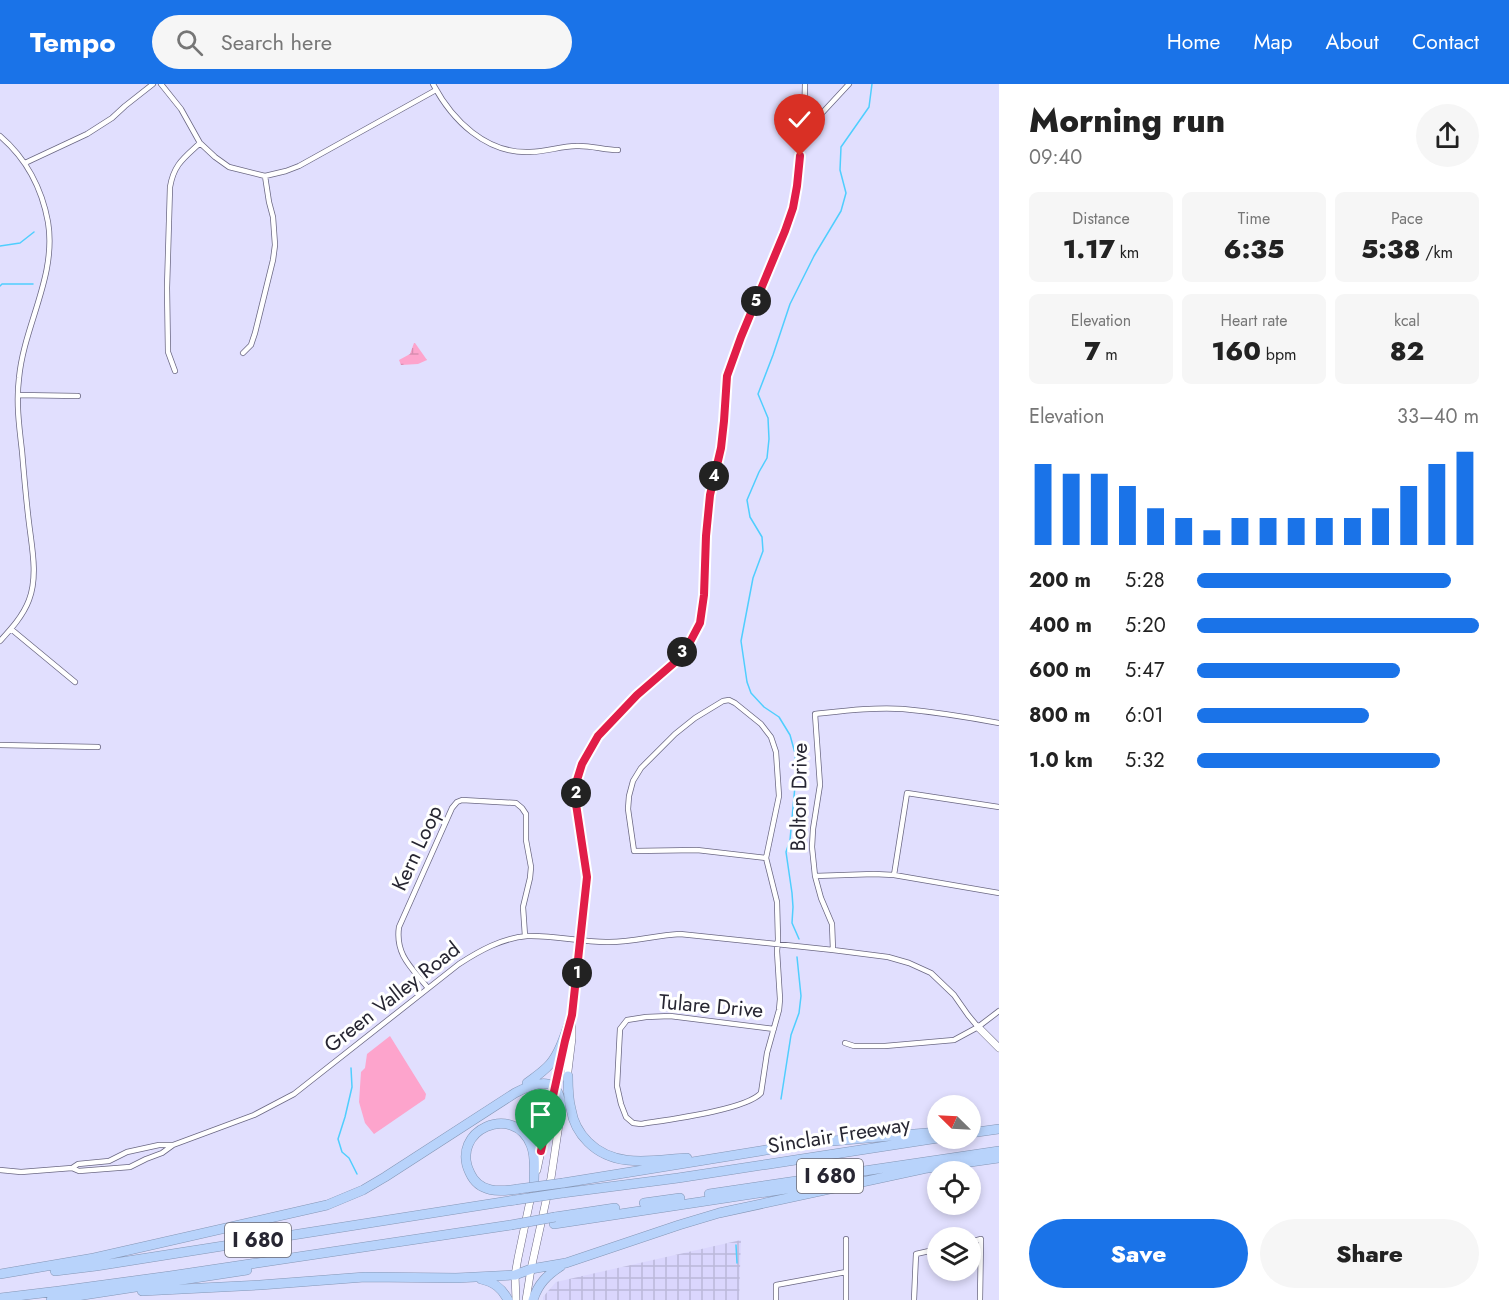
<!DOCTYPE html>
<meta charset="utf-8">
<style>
:root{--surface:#fff;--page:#f6f6f6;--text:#222;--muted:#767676;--accent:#1a73e8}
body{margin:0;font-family:Jost,sans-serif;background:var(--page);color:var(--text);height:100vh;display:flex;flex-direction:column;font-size:22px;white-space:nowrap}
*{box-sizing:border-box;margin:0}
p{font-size:20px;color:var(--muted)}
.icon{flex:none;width:33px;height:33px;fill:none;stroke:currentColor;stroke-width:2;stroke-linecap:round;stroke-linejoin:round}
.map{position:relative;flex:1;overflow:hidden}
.details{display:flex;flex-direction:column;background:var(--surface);width:510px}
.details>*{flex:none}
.needle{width:39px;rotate:294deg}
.controls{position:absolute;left:927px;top:1011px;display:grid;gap:12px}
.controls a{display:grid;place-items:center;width:54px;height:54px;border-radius:50%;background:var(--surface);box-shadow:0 3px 9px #0003;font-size:30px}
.pin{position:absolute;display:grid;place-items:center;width:51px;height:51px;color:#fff;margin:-62px -26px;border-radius:50% 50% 50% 0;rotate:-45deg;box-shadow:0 0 6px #0007}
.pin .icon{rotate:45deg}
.km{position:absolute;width:30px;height:30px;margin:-15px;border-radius:50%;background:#222;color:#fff;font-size:16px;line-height:30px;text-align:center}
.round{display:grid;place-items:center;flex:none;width:63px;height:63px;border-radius:32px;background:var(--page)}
.head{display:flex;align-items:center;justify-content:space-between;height:102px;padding:0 30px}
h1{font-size:33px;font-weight:800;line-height:45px}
.metrics{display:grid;grid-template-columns:repeat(3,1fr);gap:9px;height:102px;padding:6px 30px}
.metrics div{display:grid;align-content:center;border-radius:9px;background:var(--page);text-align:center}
.metrics b{font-size:26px;font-weight:800}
.metrics small{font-size:16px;font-weight:400}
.metrics p{font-size:16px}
.chart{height:168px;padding:12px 30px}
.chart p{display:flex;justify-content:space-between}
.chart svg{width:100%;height:108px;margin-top:6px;stroke:var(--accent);stroke-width:6}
.action{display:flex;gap:12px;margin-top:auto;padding:12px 30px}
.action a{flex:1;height:69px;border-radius:36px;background:var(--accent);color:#fff;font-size:24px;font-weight:800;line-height:69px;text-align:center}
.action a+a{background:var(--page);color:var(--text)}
ul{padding:0 30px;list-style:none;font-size:20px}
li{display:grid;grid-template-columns:96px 72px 1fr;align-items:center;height:45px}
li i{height:15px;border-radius:8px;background:var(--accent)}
header{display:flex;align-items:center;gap:36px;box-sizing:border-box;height:84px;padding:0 30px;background:var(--accent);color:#fff}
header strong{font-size:28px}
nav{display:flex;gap:33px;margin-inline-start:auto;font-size:21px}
.search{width:420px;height:54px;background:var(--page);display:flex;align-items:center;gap:15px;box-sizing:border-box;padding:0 21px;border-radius:33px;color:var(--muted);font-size:22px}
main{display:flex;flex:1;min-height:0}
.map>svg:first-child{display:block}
.industrial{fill:url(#industrial-grid)}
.wetland{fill:url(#wetland-marsh)}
.park{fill:#fda4cc}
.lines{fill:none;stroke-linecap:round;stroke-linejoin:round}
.stream{stroke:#4fcefe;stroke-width:1.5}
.street-casing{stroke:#6b6883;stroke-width:6}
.secondary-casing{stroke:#6b6883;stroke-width:8}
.highway-casing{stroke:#8596b5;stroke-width:10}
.street{stroke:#fff;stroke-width:4.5}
.secondary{stroke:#fff;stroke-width:7}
.highway{stroke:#b8d3fb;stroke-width:9}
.highway-bridge-casing{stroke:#8596b5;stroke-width:10;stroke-linecap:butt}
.highway-bridge{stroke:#b8d3fb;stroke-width:9}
.route-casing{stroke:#fff;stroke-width:12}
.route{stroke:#e11d48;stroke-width:8}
.labels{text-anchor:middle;stroke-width:6;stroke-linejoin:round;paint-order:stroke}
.shield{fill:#fff;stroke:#686770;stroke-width:1.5}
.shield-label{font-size:20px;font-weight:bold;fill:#272632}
.street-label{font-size:21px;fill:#272632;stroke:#fff}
</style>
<header>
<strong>Tempo</strong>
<div class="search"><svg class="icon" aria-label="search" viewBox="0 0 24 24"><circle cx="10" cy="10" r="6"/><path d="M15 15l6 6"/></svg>Search here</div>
<nav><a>Home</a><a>Map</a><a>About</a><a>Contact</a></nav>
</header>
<main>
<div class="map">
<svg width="999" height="1216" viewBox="0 0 999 1216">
<defs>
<pattern id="industrial-grid" width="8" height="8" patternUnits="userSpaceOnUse" patternTransform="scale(1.5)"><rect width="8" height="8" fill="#dad6fd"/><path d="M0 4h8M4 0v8" fill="none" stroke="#bbb8d9"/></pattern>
<pattern id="wetland-marsh" width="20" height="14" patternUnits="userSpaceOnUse" patternTransform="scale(1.5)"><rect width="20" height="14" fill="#fda4cc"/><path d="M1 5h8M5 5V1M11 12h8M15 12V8" fill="none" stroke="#d98db0"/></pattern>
</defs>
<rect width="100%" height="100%" fill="#e1dffe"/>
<!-- industrial -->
<path class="industrial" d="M741 1156 739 1216H543V1213L556 1198Z"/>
<!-- wetland -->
<path class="wetland" d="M414 259H415L427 276 418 280 401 281 399 276 410 270Z"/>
<!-- park -->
<path class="park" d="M390 952 426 1010 425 1015 374 1050 365 1039 359 1018 361 988 365 984 367 970Z"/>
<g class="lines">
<!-- stream -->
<path class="stream" d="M0 162 20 159 34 148
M0 202 2 200H33
M799 855 792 839 793 823 792 809 786 768 790 756 796 691 795 669 790 651 779 633 764 623 751 609 747 598 741 557 753 494 763 467 762 453 750 433 747 416 759 388 767 374 769 355 768 334 758 310 773 271 790 220 814 172 841 127 846 109 840 86 841 63 869 23 872 0
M351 984 352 1003 345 1033 338 1055 342 1068 349 1074 357 1090
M781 1015 791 951 799 929 801 912 797 873
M736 1161 737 1179"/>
<defs>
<path id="street" d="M161 0 181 25 200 59 215 73 229 83 265 92 286 87 299 82 436 6
M433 0C452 36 486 70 530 68 546 68 561 62 576 62 590 61 604 66 618 66
M804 41 823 28 849 0
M0 52C26 74 42 105 48 138 57 192 24 241 19 294 16 318 19 342 22 367 24 391 26 415 29 439 32 464 38 492 29 516 23 532 11 545 0 557
M25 79 87 50 112 34 125 22 153 0
M243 269 251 261 255 249 273 176 275 161 273 133 269 118 265 92
M175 287 168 268 167 204 170 103C174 80 184 74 200 59
M18 311 78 312
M11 545 75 598
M0 661 98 663
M766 774 697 766 634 767 628 725 629 712 633 697 641 684 675 650 695 634 723 617 729 616 735 619 761 640 771 653 776 668 779 712 766 774 777 818 778 855 777 867 780 915 779 926 767 969 761 1009C746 1026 666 1036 641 1040L633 1039 626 1033 621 1020 617 1002 620 945 627 936 646 933 670 932 774 945
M894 791 907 709 999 723
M815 792 874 790 894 791 999 809
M580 856 587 793 576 720 577 697 582 680 598 652 637 611 674 579 690 558 700 539 704 511 706 452 710 411 721 364 724 337 727 292 741 253 785 147 793 124 797 102 804 41 805 0
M833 866 832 840 821 814 815 792 812 763 813 745 820 701 815 630C843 627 874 623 903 625 935 628 967 633 999 639
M428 904C412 884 395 871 399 843L452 724 457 718 462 716 516 719 522 724 526 730V756L531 783 530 794 523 823 525 852
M845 959 854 962H885L954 956 978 943 999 927
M72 1084 78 1080 109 1077 127 1068 159 1061H173
M0 1086 21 1088 72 1084 79 1087 130 1083 146 1075 162 1069 173 1061 254 1031 294 1010 459 880C479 867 502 854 527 852 554 851 580 858 606 858 631 859 655 851 680 850L833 866 888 873 909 879 931 889 954 911 968 931 978 943
M970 1158 981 1155 980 1216
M776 1216V1201L846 1188
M846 1216V1155
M914 1216 916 1170 938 1165"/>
<path id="secondary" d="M978 943 999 964
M567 995 572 954V931L580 856
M537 1086 563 962
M516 1216 515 1191 518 1174 531 1112
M526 1216 531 1185 551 1094 561 1027"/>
<path id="highway" d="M568 992C568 1003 568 1014 571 1025 573 1038 579 1049 588 1058 615 1085 653 1076 687 1074
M527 999C535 993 543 988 550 980 561 967 566 947 572 931
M970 1049 999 1045
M921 1085 999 1074
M563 1099 809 1059 938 1048
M518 1105C499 1108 479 1109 470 1089 449 1046 514 1018 531 1061 536 1073 534 1086 534 1098
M562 1109 678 1094 938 1054
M709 1110 999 1067
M644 1119 680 1114
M555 1133 615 1124
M554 1140 839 1097
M55 1187 96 1182 515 1116
M0 1190 94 1174 327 1121 363 1106 385 1093 515 1009C541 995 562 992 561 1030
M456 1194 515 1191 531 1185 566 1179 679 1141 719 1129 927 1084
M481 1195C494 1198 502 1204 508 1216
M142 1207 260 1201 365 1193 461 1194
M0 1214 59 1207 170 1192 511 1141
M51 1216 247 1186
M533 1216C538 1200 547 1191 561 1182"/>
</defs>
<!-- street casing -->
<use href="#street" class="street-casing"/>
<!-- secondary casing -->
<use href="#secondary" class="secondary-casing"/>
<!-- highway casing -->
<use href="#highway" class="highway-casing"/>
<!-- street -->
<use href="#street" class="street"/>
<!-- secondary -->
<use href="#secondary" class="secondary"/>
<!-- highway -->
<use href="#highway" class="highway"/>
<defs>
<path id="highway-bridge" d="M518 1105 563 1099
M515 1116 562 1109
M511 1141 555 1133"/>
</defs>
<!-- highway-bridge casing -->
<use href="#highway-bridge" class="highway-bridge-casing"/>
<!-- highway-bridge -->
<use href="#highway-bridge" class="highway-bridge"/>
</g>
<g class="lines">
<defs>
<path id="route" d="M541 1067 565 957 572 931 587 793 576 720 577 696 582 680 598 652 637 611 674 579 690 558 700 539 704 511 706 452 710 411 721 364 724 337 727 292 741 253 785 147 793 124 797 102 800 72"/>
</defs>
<!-- route casing -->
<use href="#route" class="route-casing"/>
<!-- route -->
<use href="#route" class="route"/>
</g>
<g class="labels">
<!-- shield labels -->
<g class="shield">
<rect x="797" y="1075" width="66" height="34" rx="4.5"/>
<rect x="225" y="1139" width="66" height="34" rx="4.5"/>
</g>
<g class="shield-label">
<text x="830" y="1099">I 680</text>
<text x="258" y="1163">I 680</text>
</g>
<!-- street labels -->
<g class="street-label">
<text transform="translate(799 713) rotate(-89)" y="7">Bolton Drive</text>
<text transform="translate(417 764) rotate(-65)" y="7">Kern Loop</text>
<text transform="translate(392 913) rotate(-38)" y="7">Green Valley Road</text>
<text transform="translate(711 922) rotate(5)" y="7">Tulare Drive</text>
<text transform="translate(839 1051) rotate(-9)" y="7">Sinclair Freeway</text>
</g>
</g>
</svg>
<div class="controls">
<a><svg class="needle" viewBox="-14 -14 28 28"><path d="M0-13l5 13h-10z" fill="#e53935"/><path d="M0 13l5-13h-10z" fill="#767676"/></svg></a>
<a><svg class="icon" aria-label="locate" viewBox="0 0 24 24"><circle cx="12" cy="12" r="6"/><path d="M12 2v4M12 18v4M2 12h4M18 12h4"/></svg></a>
<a><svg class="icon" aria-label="layers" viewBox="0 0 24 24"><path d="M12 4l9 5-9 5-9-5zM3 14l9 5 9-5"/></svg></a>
</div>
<div class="pin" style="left:541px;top:1067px;background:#1e9e55"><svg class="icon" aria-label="arrive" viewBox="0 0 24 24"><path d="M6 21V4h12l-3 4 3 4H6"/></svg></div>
<div class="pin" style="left:800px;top:72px;background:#d93025"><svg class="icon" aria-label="check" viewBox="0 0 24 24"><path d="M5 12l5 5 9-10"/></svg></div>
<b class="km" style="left:577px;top:889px">1</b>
<b class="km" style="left:576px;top:709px">2</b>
<b class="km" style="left:682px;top:568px">3</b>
<b class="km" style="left:714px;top:392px">4</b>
<b class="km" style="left:756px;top:217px">5</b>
</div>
<section class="details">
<div class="head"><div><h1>Morning run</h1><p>09:40</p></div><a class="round"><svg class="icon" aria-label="share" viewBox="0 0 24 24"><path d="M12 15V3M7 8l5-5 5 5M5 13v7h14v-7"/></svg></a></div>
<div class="metrics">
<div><p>Distance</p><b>1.17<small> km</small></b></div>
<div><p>Time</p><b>6:35</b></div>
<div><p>Pace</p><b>5:38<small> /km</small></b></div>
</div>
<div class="metrics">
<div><p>Elevation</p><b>7<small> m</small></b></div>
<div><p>Heart rate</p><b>160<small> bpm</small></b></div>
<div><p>kcal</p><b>82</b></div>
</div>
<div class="chart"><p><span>Elevation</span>33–40 m</p>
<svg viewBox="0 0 160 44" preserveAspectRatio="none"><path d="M5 44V11M15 44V15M25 44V15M35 44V20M45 44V29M55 44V33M65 44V38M75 44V33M85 44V33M95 44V33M105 44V33M115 44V33M125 44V29M135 44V20M145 44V11M155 44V6"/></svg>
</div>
<ul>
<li><b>200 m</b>5:28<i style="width:90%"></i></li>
<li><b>400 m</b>5:20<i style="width:100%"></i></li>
<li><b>600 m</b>5:47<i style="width:72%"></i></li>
<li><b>800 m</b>6:01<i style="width:61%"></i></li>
<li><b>1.0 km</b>5:32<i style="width:86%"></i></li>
</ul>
<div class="action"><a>Save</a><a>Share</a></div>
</section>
</main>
